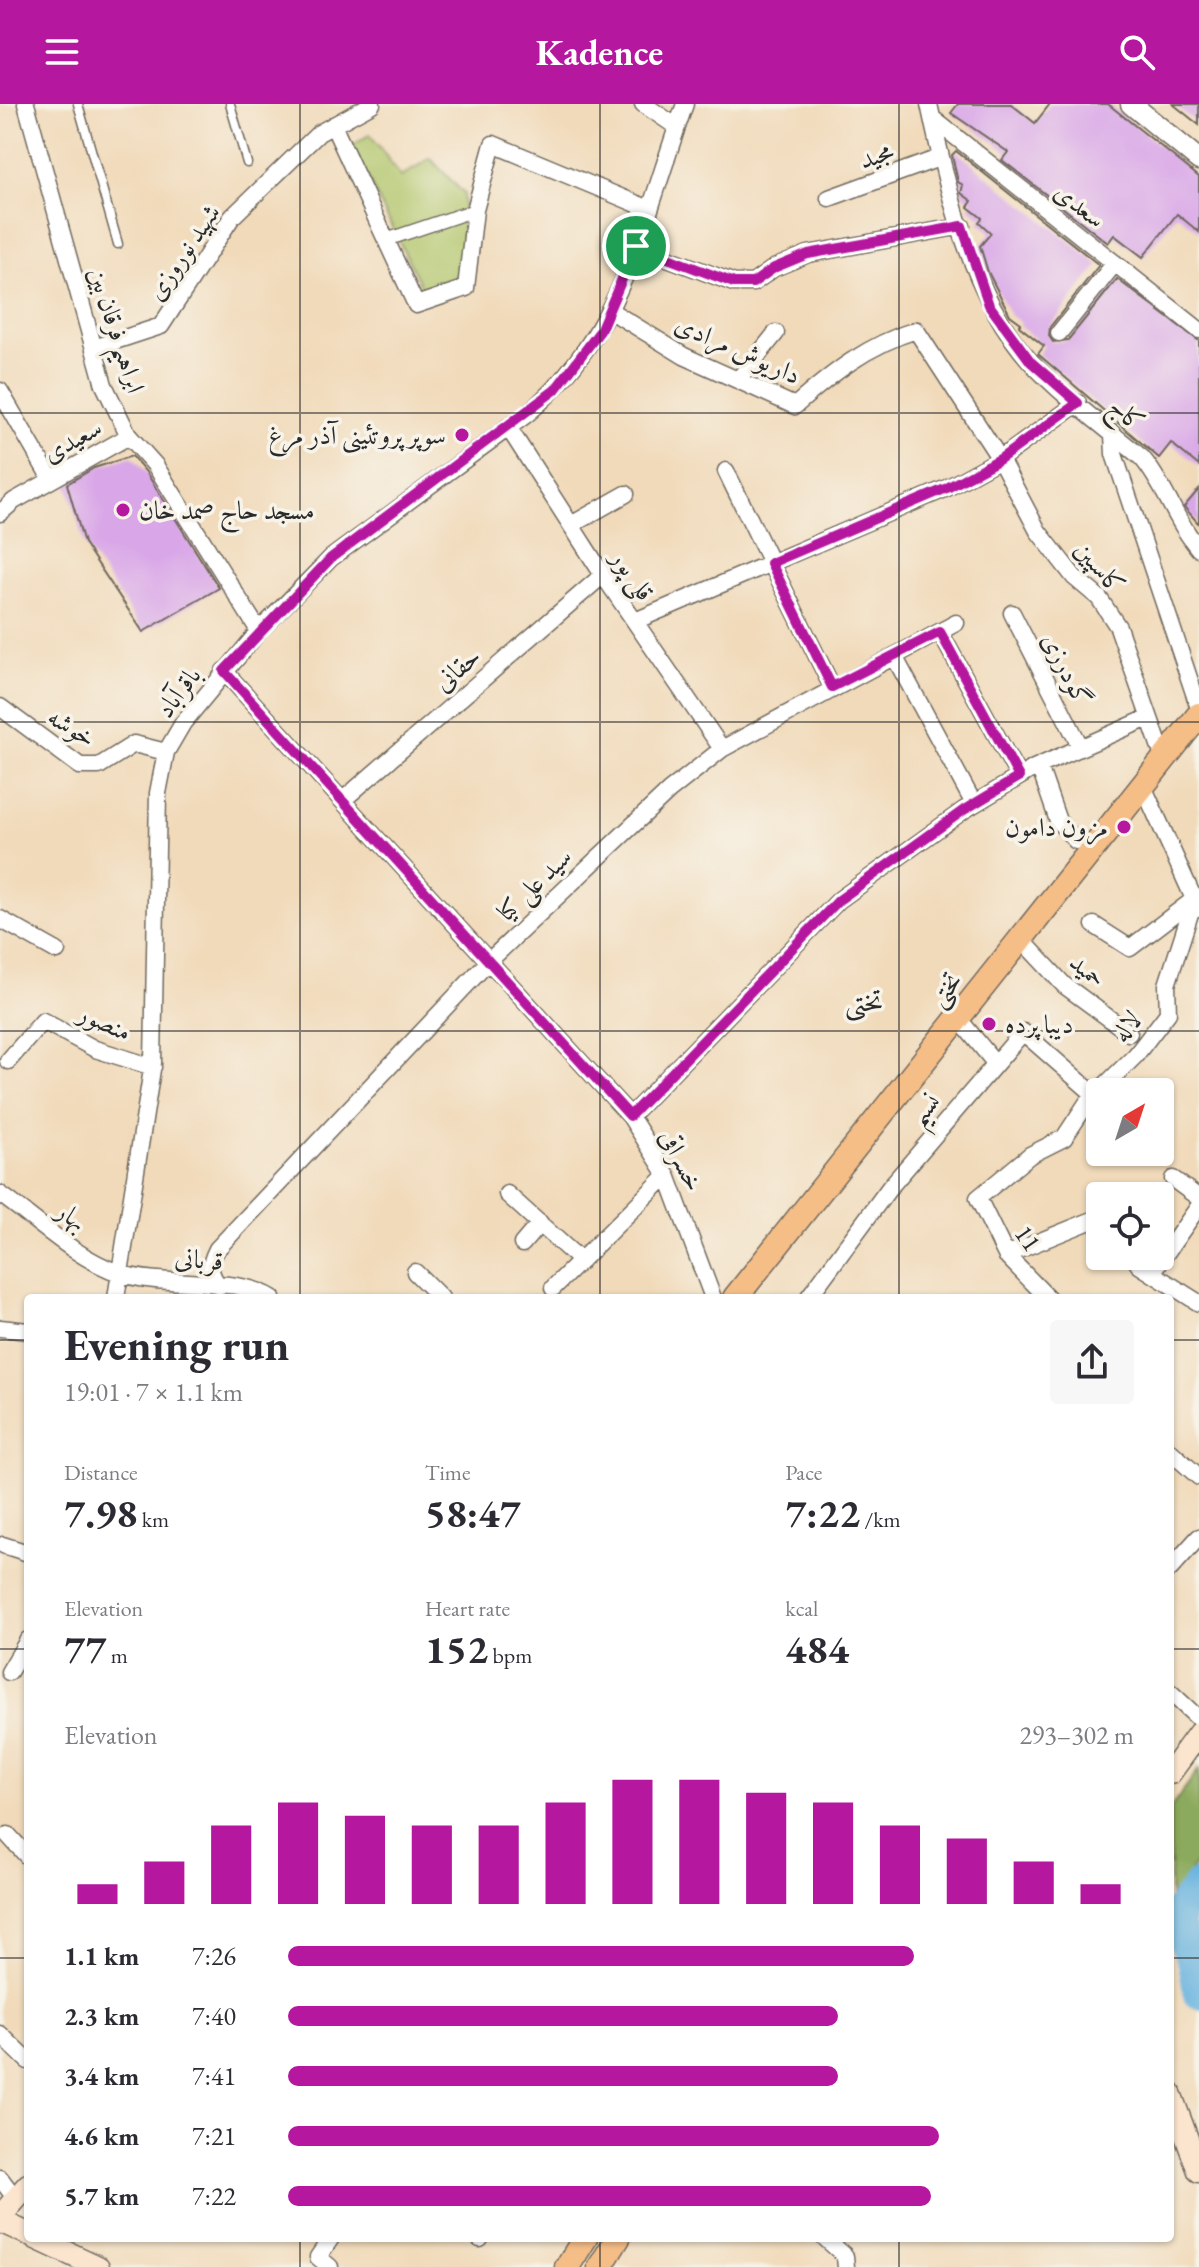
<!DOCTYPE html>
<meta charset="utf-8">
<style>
:root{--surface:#fff;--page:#f7f7f7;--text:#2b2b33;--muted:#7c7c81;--accent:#b5179e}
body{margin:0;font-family:"EB Garamond",Amiri,serif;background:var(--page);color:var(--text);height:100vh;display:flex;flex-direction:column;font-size:30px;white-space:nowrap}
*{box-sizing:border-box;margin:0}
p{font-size:26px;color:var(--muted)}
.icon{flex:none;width:44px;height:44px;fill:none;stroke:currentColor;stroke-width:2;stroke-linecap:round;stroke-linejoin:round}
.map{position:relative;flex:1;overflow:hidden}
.panel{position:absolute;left:24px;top:1190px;width:1150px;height:948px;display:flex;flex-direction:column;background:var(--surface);border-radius:8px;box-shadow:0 2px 6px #0004}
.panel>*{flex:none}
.needle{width:52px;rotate:39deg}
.tools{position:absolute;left:1086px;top:974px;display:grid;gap:16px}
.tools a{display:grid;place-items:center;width:88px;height:88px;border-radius:8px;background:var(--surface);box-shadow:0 2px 6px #0004;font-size:40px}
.pin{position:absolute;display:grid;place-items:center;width:68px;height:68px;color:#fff;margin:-34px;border:4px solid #fff;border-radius:50%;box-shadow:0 2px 8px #0007}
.round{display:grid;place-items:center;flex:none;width:84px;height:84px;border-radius:8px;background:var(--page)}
.head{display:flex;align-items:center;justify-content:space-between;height:136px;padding:0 40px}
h1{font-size:44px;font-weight:700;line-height:60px}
.figures{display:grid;grid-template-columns:repeat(3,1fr);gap:12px;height:136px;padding:8px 40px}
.figures div{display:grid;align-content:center}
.figures b{font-size:40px;font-weight:700}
.figures small{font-size:22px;font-weight:400}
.figures p{font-size:22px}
.chart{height:224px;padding:16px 40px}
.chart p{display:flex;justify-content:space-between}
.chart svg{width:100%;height:144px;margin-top:8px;stroke:var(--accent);stroke-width:6}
ul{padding:0 40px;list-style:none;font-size:26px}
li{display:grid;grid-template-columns:128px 96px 1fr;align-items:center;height:60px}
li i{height:20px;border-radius:10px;background:var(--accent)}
header{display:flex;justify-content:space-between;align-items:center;height:104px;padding:0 40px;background:var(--accent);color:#fff;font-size:36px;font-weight:700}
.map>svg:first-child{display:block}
.green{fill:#b0c569;stroke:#6e784a;stroke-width:2}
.forest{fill:#8caa5d;stroke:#5c6a44;stroke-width:2}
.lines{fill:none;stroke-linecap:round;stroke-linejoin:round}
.river{stroke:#66b2df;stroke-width:32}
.building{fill:#d9a7e8}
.service-casing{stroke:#70685d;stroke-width:11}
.pedestrian-casing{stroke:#70685d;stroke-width:15}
.minor-casing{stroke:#70685d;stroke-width:19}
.tertiary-casing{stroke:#70685d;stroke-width:23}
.secondary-casing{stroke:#70685d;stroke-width:25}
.primary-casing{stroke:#70685d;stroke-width:27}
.service{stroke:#fff;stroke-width:8}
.pedestrian{stroke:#fff;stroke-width:12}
.minor{stroke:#fff;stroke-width:16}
.tertiary{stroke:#fff;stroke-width:20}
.secondary{stroke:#fbe5cf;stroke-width:22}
.primary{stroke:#f6be87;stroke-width:24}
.route-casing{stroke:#fff;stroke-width:16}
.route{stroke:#b5179e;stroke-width:10}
.grid{fill:none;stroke:#2b2b2b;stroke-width:2;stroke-opacity:0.55}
.poi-dot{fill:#b5179e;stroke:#f7f3e8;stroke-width:3}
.labels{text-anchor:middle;stroke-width:7;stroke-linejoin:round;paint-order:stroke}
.street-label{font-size:26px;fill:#2b2b2b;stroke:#f7f3e8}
.poi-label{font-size:26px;fill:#2b2b2b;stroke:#f7f3e8;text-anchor:end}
.neighbourhood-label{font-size:28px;fill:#2b2b2b;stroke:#f7f3e8}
</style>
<header><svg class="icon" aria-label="menu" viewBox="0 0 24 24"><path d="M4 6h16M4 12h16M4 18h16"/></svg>Kadence<svg class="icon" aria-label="search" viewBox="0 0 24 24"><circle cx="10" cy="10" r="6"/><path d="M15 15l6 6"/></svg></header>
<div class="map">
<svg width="1199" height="2163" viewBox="0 0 1199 2163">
<rect width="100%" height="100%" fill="#f7f3e8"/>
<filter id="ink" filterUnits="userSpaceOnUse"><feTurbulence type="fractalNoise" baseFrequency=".0125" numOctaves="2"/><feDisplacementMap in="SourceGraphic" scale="16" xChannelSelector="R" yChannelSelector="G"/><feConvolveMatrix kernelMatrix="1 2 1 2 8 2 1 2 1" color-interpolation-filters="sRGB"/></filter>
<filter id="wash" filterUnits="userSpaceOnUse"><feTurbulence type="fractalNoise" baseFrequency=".006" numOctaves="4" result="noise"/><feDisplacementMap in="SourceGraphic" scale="32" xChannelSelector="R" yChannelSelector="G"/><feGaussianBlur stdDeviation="1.8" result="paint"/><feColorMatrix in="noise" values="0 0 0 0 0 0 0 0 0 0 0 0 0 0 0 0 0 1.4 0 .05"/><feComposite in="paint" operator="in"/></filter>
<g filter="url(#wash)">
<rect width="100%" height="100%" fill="#f1daba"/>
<!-- green -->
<path class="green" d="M370 30 401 73 430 54 464 90 462 176 425 190 352 42Z"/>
<!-- forest -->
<path class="forest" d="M1199 1665V1753L1170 1803V1705Z"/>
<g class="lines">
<!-- river -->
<path class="river" d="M1199 1781 1180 1805 1179 1824 1194 1858 1199 1889"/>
</g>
<g id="blocks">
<!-- building -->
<path class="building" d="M958 0H1011L1035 19 1050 0H1108L1199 73V128L1177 110 1143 153 1114 131 1108 139 1002 56 1008 48 951 9Z
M1173 0H1199V21Z
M956 47 1099 161 1050 223 1049 232 1053 238 1068 236 1117 175 1199 237V362L1171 339 1159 354 1038 250 1044 242 1019 222 1021 219 1010 211 988 168 980 142 991 129 979 118 982 114 968 103 972 97 961 89 963 81 958 78 952 51Z
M132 352 146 368 219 484 143 528 84 439 67 380 94 364Z
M1199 385V420L1184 403Z"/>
</g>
</g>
<g filter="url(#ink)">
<use href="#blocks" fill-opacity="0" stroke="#70685d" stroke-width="2"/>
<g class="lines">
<defs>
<path id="service" d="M78 0 118 140
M230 0 247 59"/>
<path id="pedestrian" d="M386 136 475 106"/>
<path id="minor" d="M26 0 104 281 129 332 155 361 259 527
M643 0 677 23
M929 0C947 85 971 193 1031 258 1063 293 1105 323 1142 354 1165 381 1175 417 1199 445
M932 14 1199 226
M333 21 416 201 466 184 475 106 493 40 649 105
M829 94 939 54
M636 142 734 179H753L774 164 808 150 962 122
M611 207 684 252 795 302C832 269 868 241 916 226L1000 355 1038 427 1074 473 1099 494 1118 523 1164 655
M1059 229 1115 159
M94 244 161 222 232 113 319 29 372 0
M738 276 776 229
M0 287 51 375
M508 323 603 471 722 645
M1113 330 1114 350 1199 604
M726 367 832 583
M0 409 14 397 129 332
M571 421 626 390
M1012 509 1080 642
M635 517 947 384 1000 355 1078 299
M940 528 1019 673
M894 552 974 700
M224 567 630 1012 667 1071 713 1194
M0 603 80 662H99L134 640 166 648
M1039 662 1058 717 1076 737
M1143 682 1198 804
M343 696 603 471
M0 815 57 847
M1094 821 1130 844 1197 793
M1021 835 1064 881 1129 929
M958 914 995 959
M8 957 43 917 95 945 153 963
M630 1012 839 796 964 706 1034 664 1148 614
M1173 1075 1199 1094
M0 1090C38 1117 74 1153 119 1169 163 1184 236 1171 272 1194
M507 1090 581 1157
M522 1140 540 1119
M1006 1151 1100 1113
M1133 1152 1139 1161 1199 1199
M415 1168 441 1194
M1152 1169 1199 1102
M219 1182C208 1168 209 1161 217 1145L489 857 669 687 722 645 956 519
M553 1184 667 1071
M116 1194 153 959 158 689 166 648 183 619 259 527 331 454 527 310C624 229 644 114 685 0
M808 1194 890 1083 1023 928 1095 991
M1048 1194 1006 1151 978 1094 1030 1051 1064 1034 1087 999 1135 952 1168 909 1167 881 1195 794
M0 1224 28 1227
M1170 1347 1199 1373
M3 1441 28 1449
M1170 1465 1199 1433
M9 1568 28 1536
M1170 1588 1199 1615
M8 1731 28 1753
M0 1930 28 1957
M0 2074 16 2095
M479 2134 480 2135
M825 2134 845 2152 846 2163
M330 2163 318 2153 331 2134"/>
<path id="tertiary" d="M1131 0 1199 56"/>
<path id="secondary" d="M1170 1669 1199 1629
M1170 1989 1199 2067
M0 2113 28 2081
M0 2117 28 2130
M36 2134 98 2163"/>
<path id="primary" d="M735 1194 1199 611
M567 2163 585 2134
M600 2163 618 2134"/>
</defs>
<!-- service casing -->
<use href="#service" class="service-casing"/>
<!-- pedestrian casing -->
<use href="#pedestrian" class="pedestrian-casing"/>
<!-- minor casing -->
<use href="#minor" class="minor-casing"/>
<!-- tertiary casing -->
<use href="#tertiary" class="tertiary-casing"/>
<!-- secondary casing -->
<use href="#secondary" class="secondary-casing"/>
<!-- primary casing -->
<use href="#primary" class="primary-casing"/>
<!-- service -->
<use href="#service" class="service"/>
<!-- pedestrian -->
<use href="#pedestrian" class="pedestrian"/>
<!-- minor -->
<use href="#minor" class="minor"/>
<!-- tertiary -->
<use href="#tertiary" class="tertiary"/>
<!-- secondary -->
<use href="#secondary" class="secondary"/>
<!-- primary -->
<use href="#primary" class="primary"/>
</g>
</g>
<g class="lines" filter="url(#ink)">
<defs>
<path id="route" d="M962 122 989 201 1031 258 1078 299 1000 355 947 384 771 459 832 583 940 528 1019 673 964 706 839 796 630 1012 224 567 331 454 555 286 600 227 636 142 734 179H753L774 164 808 150Z"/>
</defs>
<!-- route casing -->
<use href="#route" class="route-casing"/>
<!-- route -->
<use href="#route" class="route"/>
</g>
<!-- grid -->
<path class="grid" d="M300 0V1194M600 0V1194M899 0V1194M0 309H1199M0 618H1199M0 927H1199M0 1236H28M1170 1236H1199M0 1545H28M1170 1545H1199M0 1854H28M1170 1854H1199M300 2134V2163M600 2134V2163M899 2134V2163"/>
<!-- markers -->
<g class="poi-dot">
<circle cx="462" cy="331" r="8"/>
<circle cx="123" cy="406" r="8"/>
<circle cx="1124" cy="723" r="8"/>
<circle cx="989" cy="920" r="8"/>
</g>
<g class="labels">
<!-- street labels -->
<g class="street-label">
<text transform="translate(876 51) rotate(-20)" y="9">مجید</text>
<text transform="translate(1080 101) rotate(38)" y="9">سعدی</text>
<text transform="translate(183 148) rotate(-56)" y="9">شهید نوروزی</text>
<text transform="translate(117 226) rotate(72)" y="9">ابراهیم فرقان بین</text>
<text transform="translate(738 245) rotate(24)" y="9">داریوش مرادی</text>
<text transform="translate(1127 310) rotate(40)" y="9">کاج</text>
<text transform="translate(72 336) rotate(-29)" y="9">سعیدی</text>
<text transform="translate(1100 463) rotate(49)" y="9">کاسپین</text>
<text transform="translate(633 471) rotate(56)" y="9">قلی پور</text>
<text transform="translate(457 565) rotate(-41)" y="9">حقانی</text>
<text transform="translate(1067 565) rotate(63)" y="9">گودرزی</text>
<text transform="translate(178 588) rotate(-53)" y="9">باقرآباد</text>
<text transform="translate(72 623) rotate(32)" y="9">خوشه</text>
<text transform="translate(534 780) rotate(-44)" y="9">سید علی کیا</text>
<text transform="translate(1088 866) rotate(40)" y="9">حمید</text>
<text transform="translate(945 885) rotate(-51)" y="9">تختی</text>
<text transform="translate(105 918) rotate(24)" y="9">منصور</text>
<text transform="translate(1126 922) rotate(-51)" y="9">لاله</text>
<text transform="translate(924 1005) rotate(-50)" y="9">نسیم</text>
<text transform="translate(682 1056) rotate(63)" y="9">خسراقی</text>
<text transform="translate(72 1112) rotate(36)" y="9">بهار</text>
<text transform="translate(1028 1134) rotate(55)" y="9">11</text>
<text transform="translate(199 1155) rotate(5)" y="9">قربانی</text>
</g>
<!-- poi labels -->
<g class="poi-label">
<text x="446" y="340">سوپر پروتئینی آذر مرغ</text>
<text x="139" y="415" text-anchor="start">مسجد حاج صمد خان</text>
<text x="1108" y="732">مزون دامون</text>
<text x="1005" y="929" text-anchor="start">دیبا پرده</text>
</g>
<!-- neighbourhood labels -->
<g class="neighbourhood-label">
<text x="864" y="907">تختی</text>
</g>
</g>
</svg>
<div class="tools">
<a><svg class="needle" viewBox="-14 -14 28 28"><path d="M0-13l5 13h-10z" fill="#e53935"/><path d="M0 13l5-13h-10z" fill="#7c7c81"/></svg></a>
<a><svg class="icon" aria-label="locate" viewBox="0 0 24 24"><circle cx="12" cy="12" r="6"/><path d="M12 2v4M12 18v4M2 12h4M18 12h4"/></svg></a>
</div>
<div class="pin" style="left:636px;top:142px;background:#1e9e55"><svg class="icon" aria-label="arrive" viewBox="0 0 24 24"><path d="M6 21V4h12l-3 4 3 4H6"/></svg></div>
<section class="panel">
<div class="head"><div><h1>Evening run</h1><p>19:01 · 7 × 1.1 km</p></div><a class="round"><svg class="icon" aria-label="share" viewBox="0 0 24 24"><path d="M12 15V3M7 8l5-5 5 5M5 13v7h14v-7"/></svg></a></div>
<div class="figures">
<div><p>Distance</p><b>7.98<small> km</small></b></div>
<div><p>Time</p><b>58:47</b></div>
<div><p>Pace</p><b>7:22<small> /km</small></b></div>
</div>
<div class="figures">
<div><p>Elevation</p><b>77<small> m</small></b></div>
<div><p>Heart rate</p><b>152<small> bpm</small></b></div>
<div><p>kcal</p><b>484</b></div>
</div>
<div class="chart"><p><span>Elevation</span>293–302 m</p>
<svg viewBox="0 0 160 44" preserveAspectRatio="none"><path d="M5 44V38M15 44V31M25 44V20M35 44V13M45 44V17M55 44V20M65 44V20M75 44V13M85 44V6M95 44V6M105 44V10M115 44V13M125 44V20M135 44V24M145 44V31M155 44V38"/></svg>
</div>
<ul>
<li><b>1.1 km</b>7:26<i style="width:74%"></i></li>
<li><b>2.3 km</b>7:40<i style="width:65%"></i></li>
<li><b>3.4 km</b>7:41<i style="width:65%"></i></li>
<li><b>4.6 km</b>7:21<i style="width:77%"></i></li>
<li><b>5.7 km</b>7:22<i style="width:76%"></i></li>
</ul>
</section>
</div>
